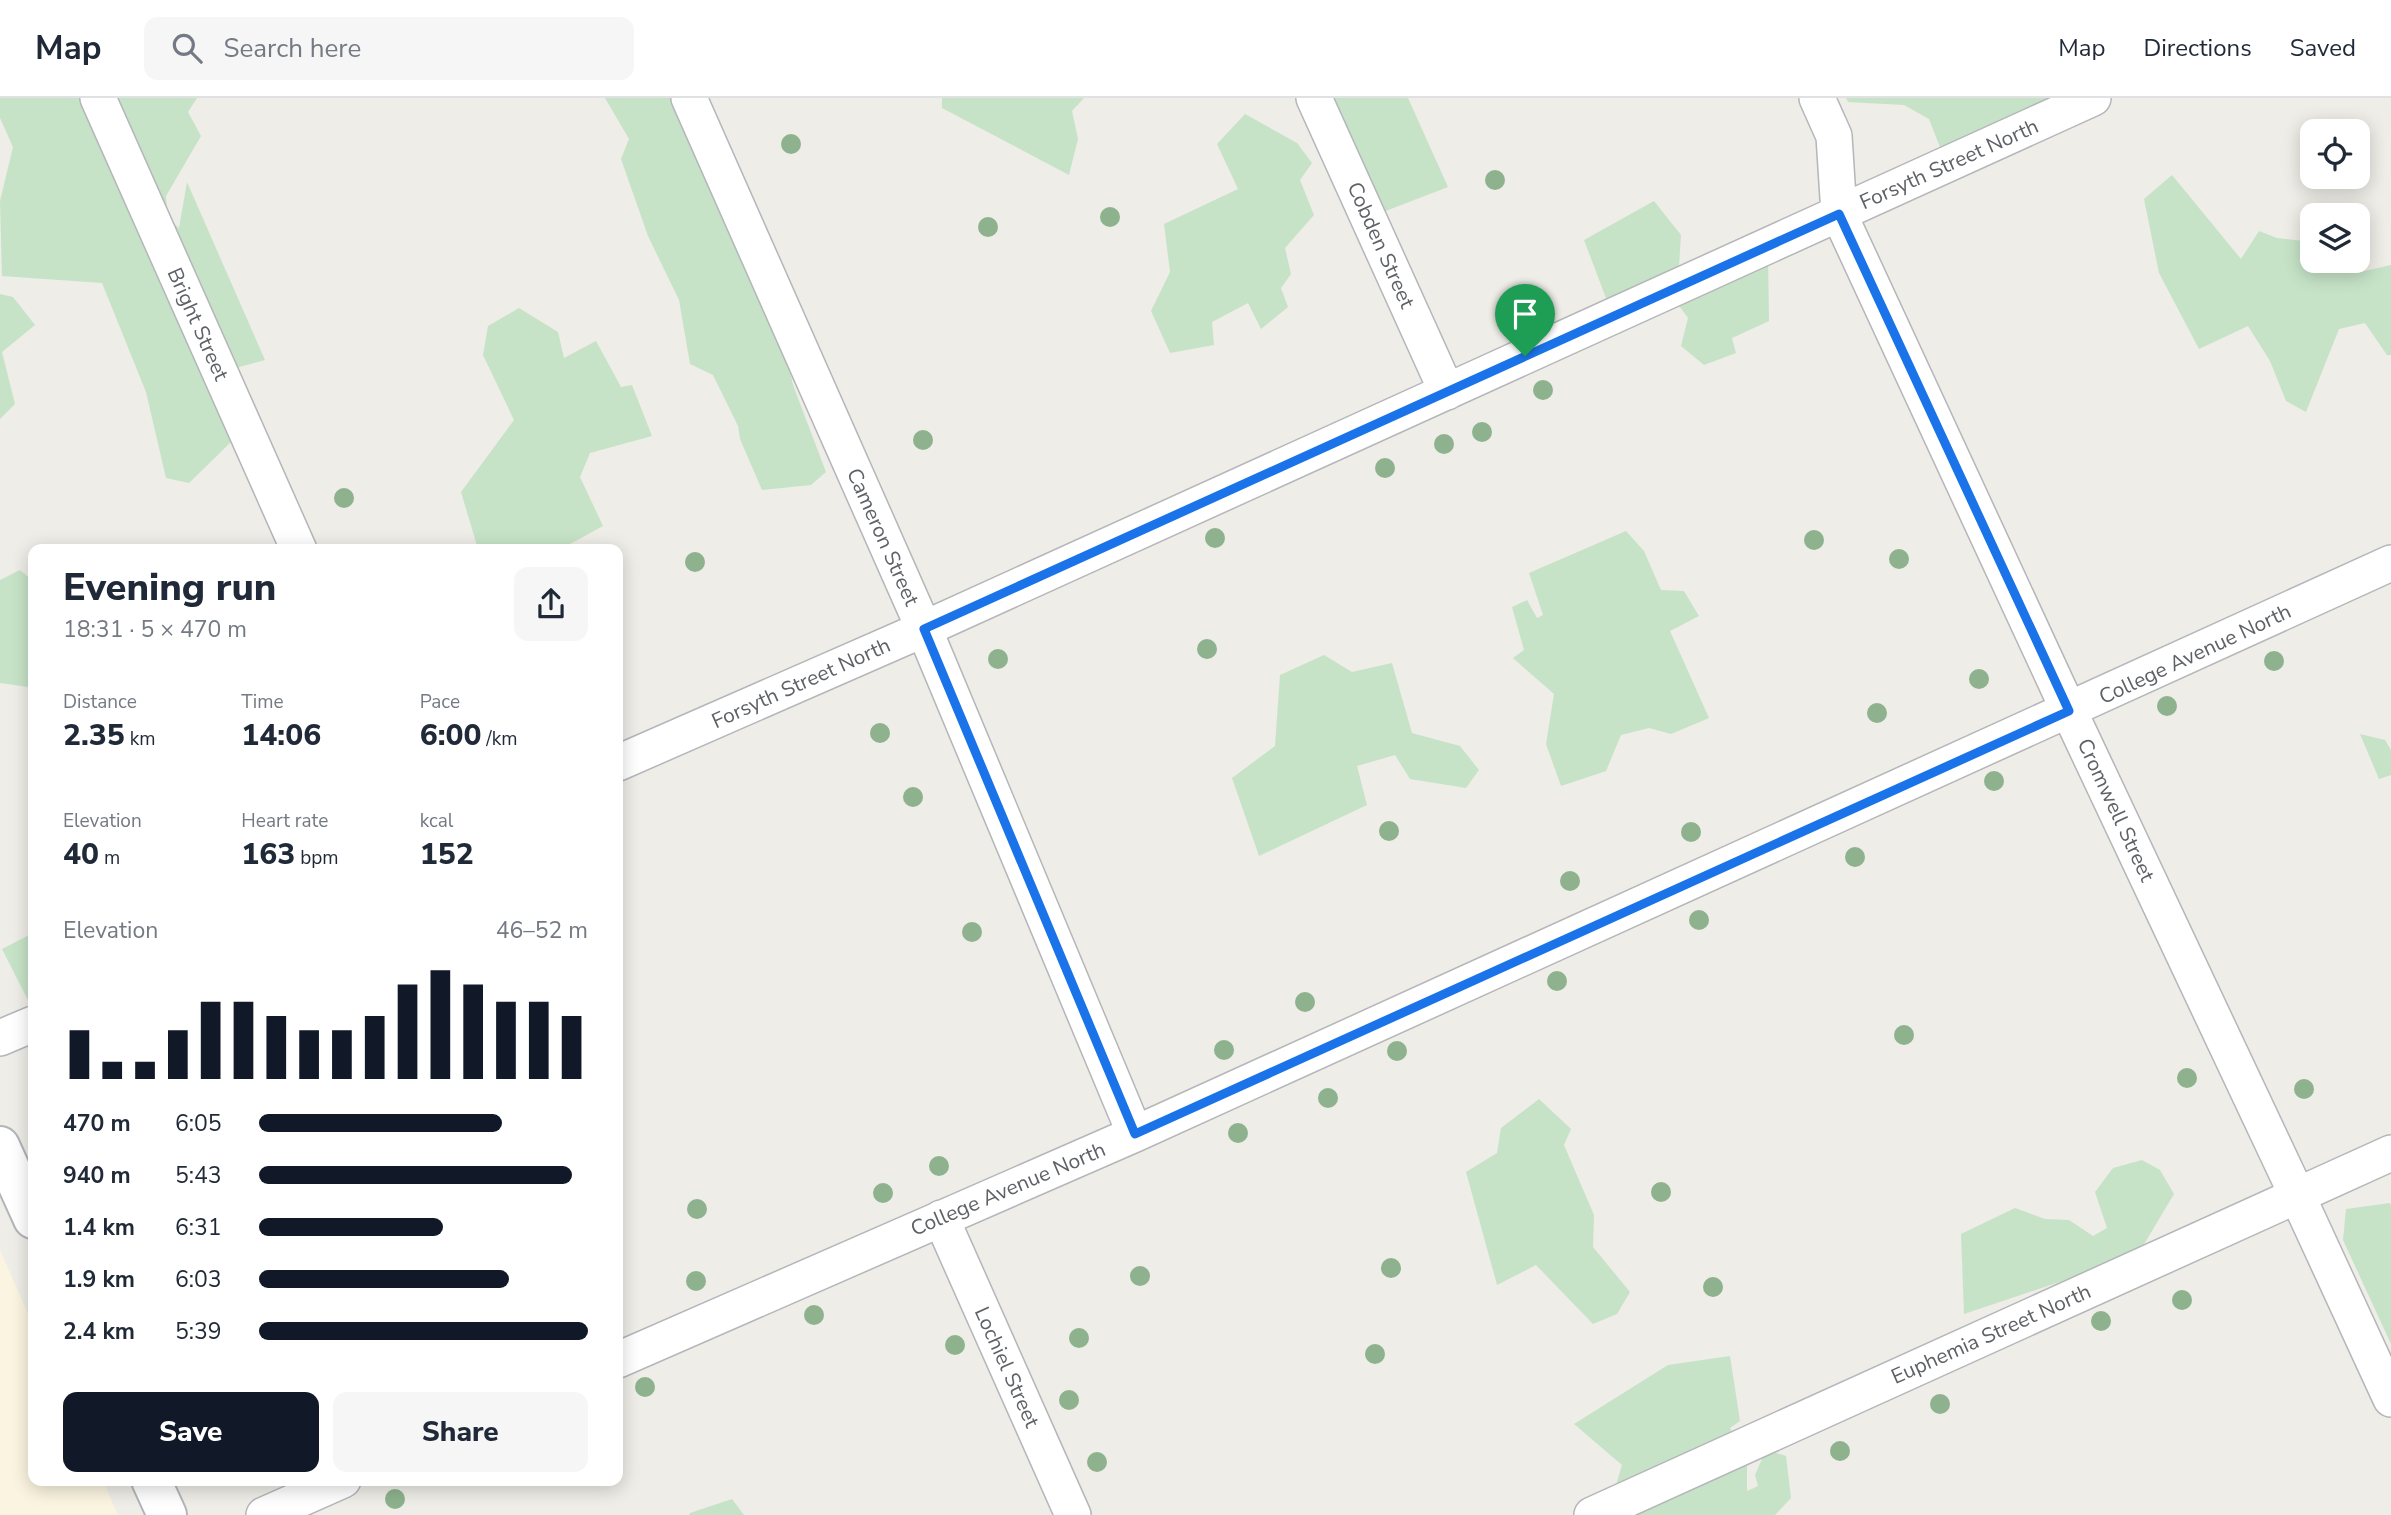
<!DOCTYPE html>
<meta charset="utf-8">
<style>
:root{--surface:#fff;--page:#f6f6f7;--text:#1f2937;--muted:#747a83;--line:#e0e1e3;--accent:#111827}
body{margin:0;font-family:"Nunito Sans",sans-serif;background:var(--page);color:var(--text);height:100vh;display:flex;flex-direction:column;font-size:26px;white-space:nowrap}
*{box-sizing:border-box;margin:0}
p{font-size:23px;color:var(--muted)}
.icon{flex:none;width:38px;height:38px;fill:none;stroke:currentColor;stroke-width:2;stroke-linecap:round;stroke-linejoin:round}
.map{position:relative;flex:1;overflow:hidden}
.drawer{position:absolute;left:28px;top:446px;width:595px;height:942px;display:flex;flex-direction:column;background:var(--surface);border-radius:14px;box-shadow:0 4px 18px #0003}
.drawer>*{flex:none}
.tools{position:absolute;left:2300px;top:21px;display:grid;gap:14px}
.tools a{display:grid;place-items:center;width:70px;height:70px;border-radius:14px;background:var(--surface);box-shadow:0 4px 18px #0003;font-size:35px}
.pin{position:absolute;display:grid;place-items:center;width:60px;height:60px;color:#fff;margin:-72px -30px;border-radius:50% 50% 50% 0;rotate:-45deg;box-shadow:0 0 7px #0007}
.pin .icon{rotate:45deg}
.round{display:grid;place-items:center;flex:none;width:74px;height:74px;border-radius:14px;background:var(--page)}
.headline{display:flex;align-items:center;justify-content:space-between;height:119px;padding:0 35px}
h1{font-size:38px;font-weight:800;line-height:52px}
.figures{display:grid;grid-template-columns:repeat(3,1fr);gap:10px;height:119px;padding:7px 35px}
.figures div{display:grid;align-content:center}
.figures b{font-size:30px;font-weight:800}
.figures small{font-size:19px;font-weight:400}
.figures p{font-size:19px}
.chart{height:196px;padding:14px 35px}
.chart p{display:flex;justify-content:space-between}
.chart svg{width:100%;height:126px;margin-top:7px;stroke:var(--accent);stroke-width:6}
.primary-button{display:flex;gap:14px;margin-top:auto;padding:14px 35px}
.primary-button a{flex:1;height:80px;border-radius:14px;background:var(--accent);color:#fff;font-size:28px;font-weight:800;line-height:80px;text-align:center}
.primary-button a+a{background:var(--page);color:var(--text)}
ul{padding:0 35px;list-style:none;font-size:23px}
li{display:grid;grid-template-columns:112px 84px 1fr;align-items:center;height:52px}
li i{height:18px;border-radius:9px;background:var(--accent)}
header{display:flex;align-items:center;gap:42px;box-sizing:border-box;height:98px;padding:0 35px;background:var(--surface);border-bottom:2px solid var(--line)}
header strong{font-size:33px}
nav{display:flex;gap:38px;margin-inline-start:auto;font-size:24px}
.search{width:490px;height:63px;background:var(--page);display:flex;align-items:center;gap:18px;box-sizing:border-box;padding:0 24px;border-radius:14px;color:var(--muted);font-size:26px}
.map>svg:first-child{display:block}
.commercial{fill:#faf4e0}
.green{fill:#c6e3c7}
.lines{fill:none;stroke-linecap:round;stroke-linejoin:round}
.street-casing{stroke:#b4b6ba;stroke-width:38}
.secondary-casing{stroke:#b3b5b9;stroke-width:42}
.street{stroke:#fff;stroke-width:35}
.secondary{stroke:#fff;stroke-width:38}
.tree{fill:#8eb28d}
.route-casing{stroke:#fff;stroke-width:14}
.route{stroke:#1a73e8;stroke-width:9}
.labels{text-anchor:middle;stroke-width:5;stroke-linejoin:round;paint-order:stroke}
.street-label{font-size:21px;fill:#5e6165;stroke:#fff}
</style>
<header>
<strong>Map</strong>
<div class="search"><svg class="icon" aria-label="search" viewBox="0 0 24 24"><circle cx="10" cy="10" r="6"/><path d="M15 15l6 6"/></svg>Search here</div>
<nav><a>Map</a><a>Directions</a><a>Saved</a></nav>
</header>
<div class="map">
<svg width="2391" height="1417" viewBox="0 0 2391 1417">
<rect width="100%" height="100%" fill="#eeede7"/>
<!-- commercial -->
<path class="commercial" d="M0 1152 33 1227V1382L103 1383 118 1417H0Z"/>
<!-- green -->
<path class="green" d="M0 0H197L188 14 201 38 166 98 168 120 179 130 187 84 265 262 214 276 231 344 189 385 166 380 146 294 102 185 2 178 0 103 13 49 0 20Z
M605 0H671L684 8 785 249 793 287 826 374 811 387 762 392 740 341 738 328 713 277 690 266 679 202 648 138 621 61 629 41Z
M942 0H1084L1072 13 1078 41 1069 77 942 10Z
M1308 0H1408L1448 89 1383 114Z
M1846 0H2082L1945 62 1929 21 1904 7 1848 4Z
M1245 16 1297 45 1312 65 1300 82 1314 117 1285 150 1291 176 1281 190 1288 209 1261 231 1248 205 1212 224 1214 247 1170 255 1151 213 1170 174 1164 126 1238 91 1217 46Z
M2172 77 2241 161 2259 133 2277 140 2312 144V163H2348L2356 175 2391 167V257H2387L2365 225 2339 231 2306 314 2286 303 2270 263 2248 228 2199 251 2159 175 2144 101Z
M1654 103 1681 137 1679 169 1768 155 1769 223 1732 240 1736 255 1704 267 1681 248 1688 220 1677 205 1609 208 1584 142Z
M0 196 13 199 35 227 2 254 15 306 0 321Z
M519 210 558 234 564 260 596 243 621 289 632 287 652 338 590 355 580 379 603 428 561 451H478L461 394 514 322 483 257 488 228Z
M1626 433 1644 453 1661 492 1684 493 1699 518 1670 533 1709 620 1671 636 1649 630 1621 637 1606 673 1561 688 1546 646 1554 596 1513 560 1524 552 1512 509 1527 502 1537 520 1543 517 1529 475Z
M20 472 33 483V586L28 589 0 585V482Z
M1324 557 1352 574 1392 565 1412 635 1460 648 1479 672 1466 690 1410 681 1395 657 1357 668 1367 707 1259 758 1232 680 1275 648 1280 577Z
M2360 636 2385 642 2391 652V677L2379 681Z
M33 835V912L2 851Z
M1539 1001 1571 1031 1564 1047 1594 1117 1593 1149 1630 1194 1617 1216 1593 1226 1536 1167 1497 1187 1466 1074 1497 1055 1501 1030Z
M2142 1062 2160 1072 2174 1096 2137 1158 1964 1216 1961 1136 2015 1110 2045 1121 2069 1122 2093 1138 2107 1130 2095 1094 2113 1070Z
M2390 1105 2391 1108V1246L2343 1142 2346 1111Z
M1730 1258 1740 1323 1730 1330 1747 1364V1393L1758 1388 1755 1377 1766 1352 1786 1358 1791 1400 1775 1417H1607L1622 1367 1574 1326 1668 1267Z
M732 1401 744 1417H689L690 1415Z"/>
<g class="lines">
<defs>
<path id="street" d="M98 0 299 452
M689 0 924 531 1135 1036
M1314 0 1447 294
M1817 0 1834 38 1839 116 2069 613 2297 1097 2391 1301
M618 665 924 531 2093 0
M0 940 33 926
M941 1120 1073 1417
M618 1262 1135 1036 2391 465
M264 1417 343 1382
M1592 1417 2391 1055"/>
<path id="secondary" d="M0 1048 33 1121
M151 1382 167 1417"/>
</defs>
<!-- street casing -->
<use href="#street" class="street-casing"/>
<!-- secondary casing -->
<use href="#secondary" class="secondary-casing"/>
<!-- street -->
<use href="#street" class="street"/>
<!-- secondary -->
<use href="#secondary" class="secondary"/>
</g>
<!-- trees -->
<g class="tree">
<circle cx="791" cy="46" r="10"/>
<circle cx="1495" cy="82" r="10"/>
<circle cx="1110" cy="119" r="10"/>
<circle cx="988" cy="129" r="10"/>
<circle cx="1543" cy="292" r="10"/>
<circle cx="1482" cy="334" r="10"/>
<circle cx="923" cy="342" r="10"/>
<circle cx="1444" cy="346" r="10"/>
<circle cx="1385" cy="370" r="10"/>
<circle cx="344" cy="400" r="10"/>
<circle cx="1215" cy="440" r="10"/>
<circle cx="1814" cy="442" r="10"/>
<circle cx="1899" cy="461" r="10"/>
<circle cx="695" cy="464" r="10"/>
<circle cx="1207" cy="551" r="10"/>
<circle cx="998" cy="561" r="10"/>
<circle cx="2274" cy="563" r="10"/>
<circle cx="1979" cy="581" r="10"/>
<circle cx="2167" cy="608" r="10"/>
<circle cx="1877" cy="615" r="10"/>
<circle cx="880" cy="635" r="10"/>
<circle cx="1994" cy="683" r="10"/>
<circle cx="913" cy="699" r="10"/>
<circle cx="1389" cy="733" r="10"/>
<circle cx="1691" cy="734" r="10"/>
<circle cx="1855" cy="759" r="10"/>
<circle cx="1570" cy="783" r="10"/>
<circle cx="1699" cy="822" r="10"/>
<circle cx="972" cy="834" r="10"/>
<circle cx="1557" cy="883" r="10"/>
<circle cx="1305" cy="904" r="10"/>
<circle cx="1904" cy="937" r="10"/>
<circle cx="1224" cy="952" r="10"/>
<circle cx="1397" cy="953" r="10"/>
<circle cx="2187" cy="980" r="10"/>
<circle cx="2304" cy="991" r="10"/>
<circle cx="1328" cy="1000" r="10"/>
<circle cx="1238" cy="1035" r="10"/>
<circle cx="939" cy="1068" r="10"/>
<circle cx="1661" cy="1094" r="10"/>
<circle cx="883" cy="1095" r="10"/>
<circle cx="697" cy="1111" r="10"/>
<circle cx="1391" cy="1170" r="10"/>
<circle cx="1140" cy="1178" r="10"/>
<circle cx="696" cy="1183" r="10"/>
<circle cx="1713" cy="1189" r="10"/>
<circle cx="2182" cy="1202" r="10"/>
<circle cx="814" cy="1217" r="10"/>
<circle cx="2101" cy="1223" r="10"/>
<circle cx="1079" cy="1240" r="10"/>
<circle cx="955" cy="1247" r="10"/>
<circle cx="1375" cy="1256" r="10"/>
<circle cx="645" cy="1289" r="10"/>
<circle cx="1069" cy="1302" r="10"/>
<circle cx="1940" cy="1306" r="10"/>
<circle cx="1840" cy="1353" r="10"/>
<circle cx="1097" cy="1364" r="10"/>
<circle cx="395" cy="1401" r="10"/>
</g>
<g class="lines">
<defs>
<path id="route" d="M1839 116 2069 613 1135 1036 924 531Z"/>
</defs>
<!-- route casing -->
<use href="#route" class="route-casing"/>
<!-- route -->
<use href="#route" class="route"/>
</g>
<g class="labels">
<!-- street labels -->
<g class="street-label">
<text transform="translate(1949 66) rotate(-24)" y="7">Forsyth Street North</text>
<text transform="translate(1381 147) rotate(66)" y="7">Cobden Street</text>
<text transform="translate(198 226) rotate(66)" y="7">Bright Street</text>
<text transform="translate(883 439) rotate(66)" y="7">Cameron Street</text>
<text transform="translate(2195 556) rotate(-25)" y="7">College Avenue North</text>
<text transform="translate(801 585) rotate(-24)" y="7">Forsyth Street North</text>
<text transform="translate(2116 712) rotate(65)" y="7">Cromwell Street</text>
<text transform="translate(1008 1091) rotate(-23)" y="7">College Avenue North</text>
<text transform="translate(1991 1236) rotate(-24)" y="7">Euphemia Street North</text>
<text transform="translate(1007 1269) rotate(66)" y="7">Lochiel Street</text>
</g>
</g>
</svg>
<div class="tools">
<a><svg class="icon" aria-label="locate" viewBox="0 0 24 24"><circle cx="12" cy="12" r="6"/><path d="M12 2v4M12 18v4M2 12h4M18 12h4"/></svg></a>
<a><svg class="icon" aria-label="layers" viewBox="0 0 24 24"><path d="M12 4l9 5-9 5-9-5zM3 14l9 5 9-5"/></svg></a>
</div>
<div class="pin" style="left:1525px;top:258px;background:#1e9e55"><svg class="icon" aria-label="arrive" viewBox="0 0 24 24"><path d="M6 21V4h12l-3 4 3 4H6"/></svg></div>
<section class="drawer">
<div class="headline"><div><h1>Evening run</h1><p>18:31 · 5 × 470 m</p></div><a class="round"><svg class="icon" aria-label="share" viewBox="0 0 24 24"><path d="M12 15V3M7 8l5-5 5 5M5 13v7h14v-7"/></svg></a></div>
<div class="figures">
<div><p>Distance</p><b>2.35<small> km</small></b></div>
<div><p>Time</p><b>14:06</b></div>
<div><p>Pace</p><b>6:00<small> /km</small></b></div>
</div>
<div class="figures">
<div><p>Elevation</p><b>40<small> m</small></b></div>
<div><p>Heart rate</p><b>163<small> bpm</small></b></div>
<div><p>kcal</p><b>152</b></div>
</div>
<div class="chart"><p><span>Elevation</span>46–52 m</p>
<svg viewBox="0 0 160 44" preserveAspectRatio="none"><path d="M5 44V27M15 44V38M25 44V38M35 44V27M45 44V17M55 44V17M65 44V22M75 44V27M85 44V27M95 44V22M105 44V11M115 44V6M125 44V11M135 44V17M145 44V17M155 44V22"/></svg>
</div>
<ul>
<li><b>470 m</b>6:05<i style="width:74%"></i></li>
<li><b>940 m</b>5:43<i style="width:95%"></i></li>
<li><b>1.4 km</b>6:31<i style="width:56%"></i></li>
<li><b>1.9 km</b>6:03<i style="width:76%"></i></li>
<li><b>2.4 km</b>5:39<i style="width:100%"></i></li>
</ul>
<div class="primary-button"><a>Save</a><a>Share</a></div>
</section>
</div>
